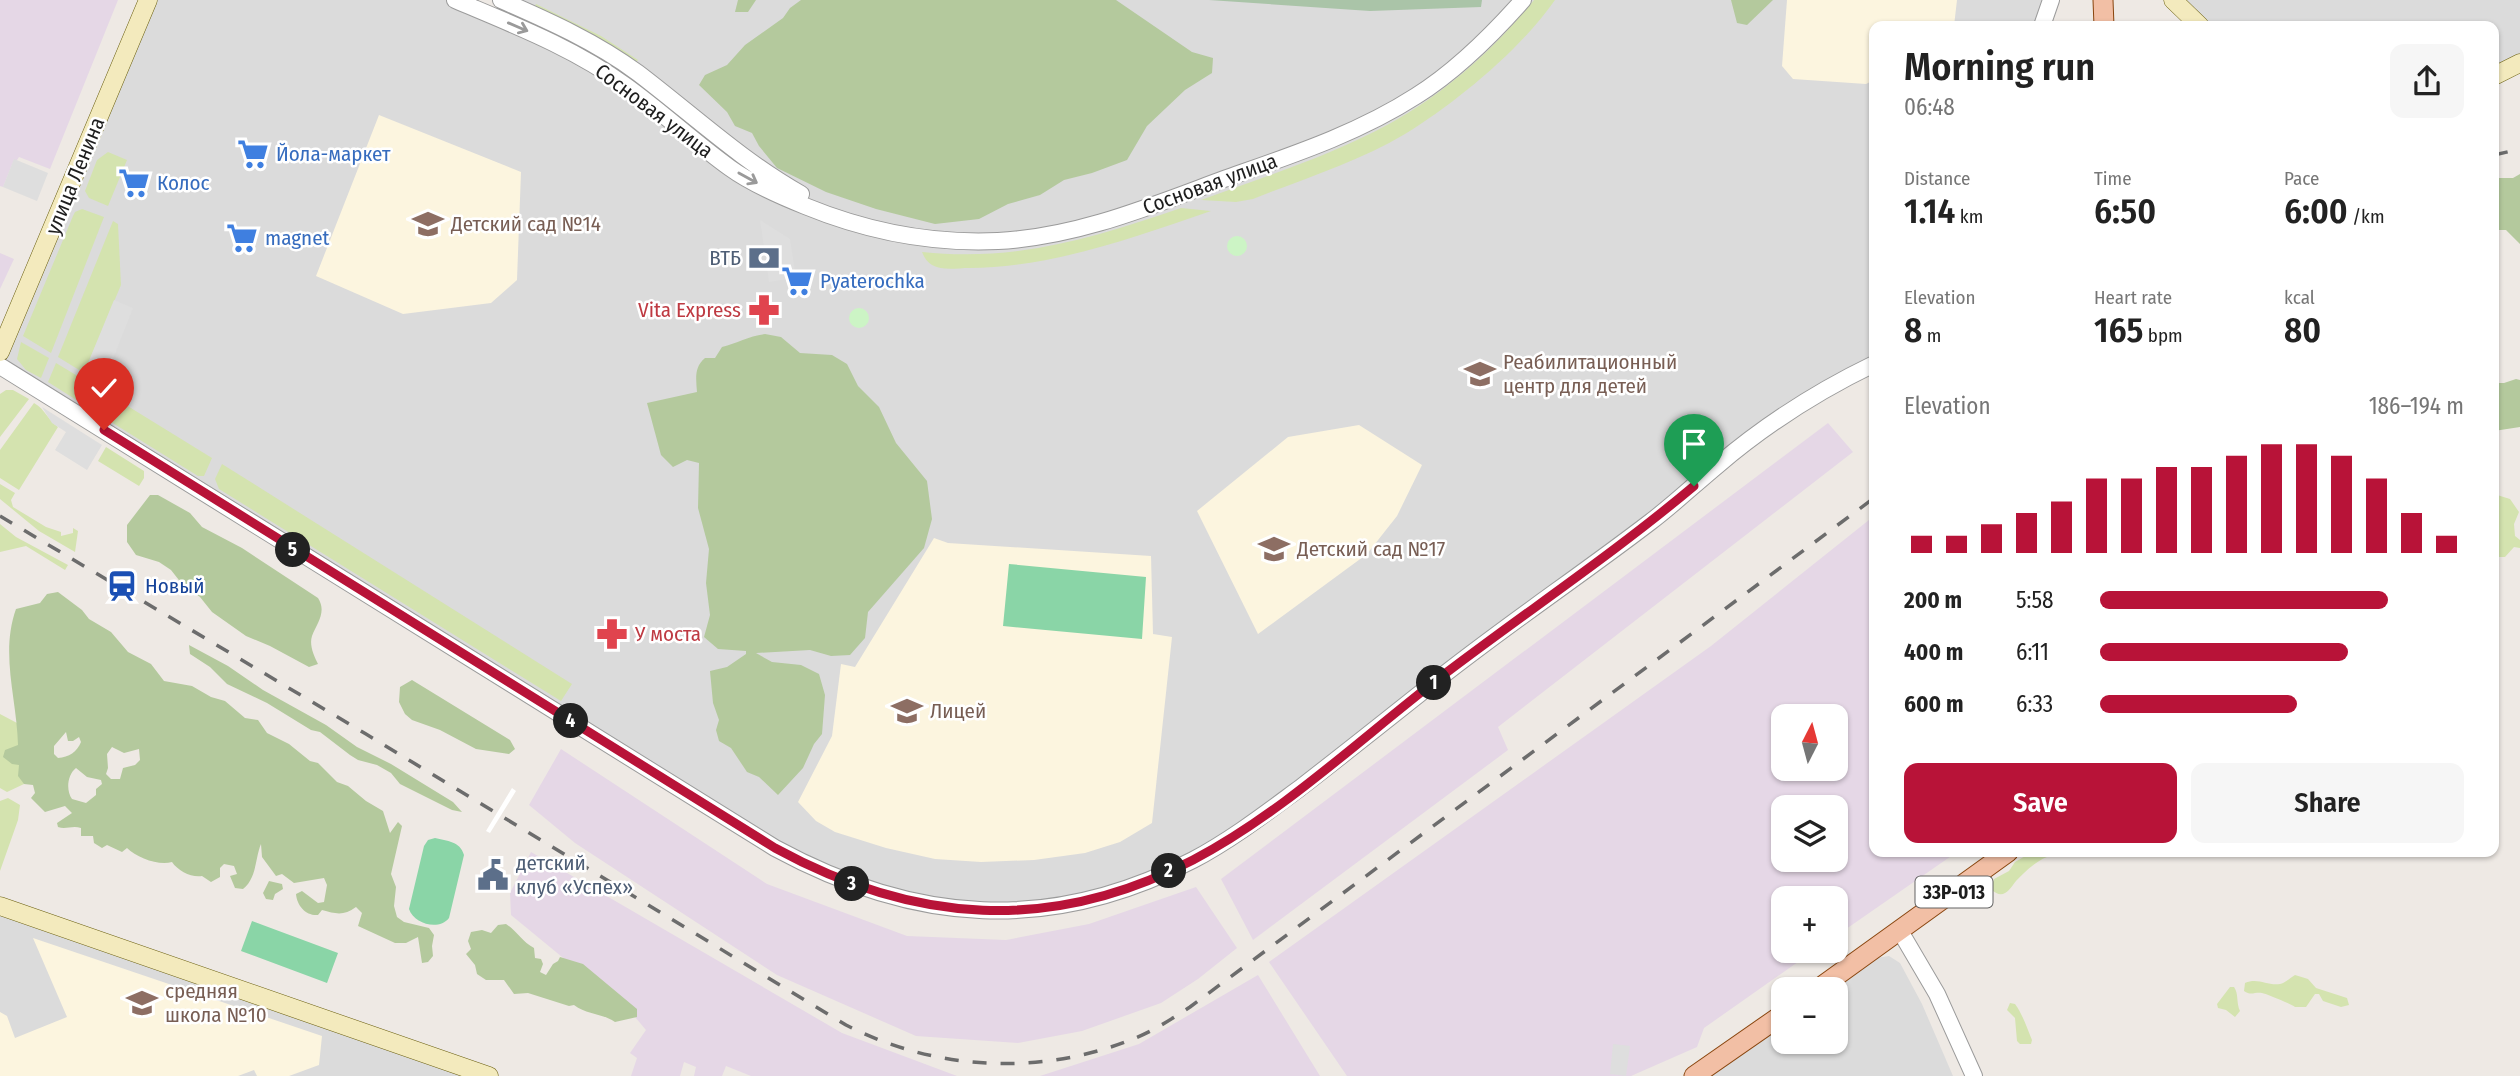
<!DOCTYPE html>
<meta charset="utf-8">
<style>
:root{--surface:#fff;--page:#f6f6f6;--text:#222;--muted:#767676;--accent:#b81338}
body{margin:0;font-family:"Fira Sans Condensed",sans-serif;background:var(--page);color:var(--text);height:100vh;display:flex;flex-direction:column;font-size:26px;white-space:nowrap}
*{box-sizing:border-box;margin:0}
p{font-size:23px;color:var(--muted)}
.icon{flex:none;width:38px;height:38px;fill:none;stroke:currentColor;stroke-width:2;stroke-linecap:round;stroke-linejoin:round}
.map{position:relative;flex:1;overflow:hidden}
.panel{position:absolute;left:1869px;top:21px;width:630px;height:836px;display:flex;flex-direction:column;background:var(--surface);border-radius:14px;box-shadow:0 2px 5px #0004}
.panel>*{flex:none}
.needle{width:46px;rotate:6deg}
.tools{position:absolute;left:1771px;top:704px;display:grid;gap:14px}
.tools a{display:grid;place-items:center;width:77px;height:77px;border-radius:14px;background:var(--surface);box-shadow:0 2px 5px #0004;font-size:35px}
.pin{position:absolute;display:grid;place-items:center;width:60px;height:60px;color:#fff;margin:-72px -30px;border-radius:50% 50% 50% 0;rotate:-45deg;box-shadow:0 0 7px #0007}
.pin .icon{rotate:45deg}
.km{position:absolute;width:35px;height:35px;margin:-18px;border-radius:50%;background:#222;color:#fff;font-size:19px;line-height:35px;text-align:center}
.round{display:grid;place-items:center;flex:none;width:74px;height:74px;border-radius:14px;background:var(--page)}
.headline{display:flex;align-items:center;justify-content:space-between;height:119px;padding:0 35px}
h1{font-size:38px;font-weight:600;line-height:52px}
.metrics{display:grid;grid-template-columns:repeat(3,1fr);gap:10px;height:119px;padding:7px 35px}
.metrics div{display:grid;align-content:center}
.metrics b{font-size:35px;font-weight:600}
.metrics small{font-size:19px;font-weight:400}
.metrics p{font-size:19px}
.chart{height:196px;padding:14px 35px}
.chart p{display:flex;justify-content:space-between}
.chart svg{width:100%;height:126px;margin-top:7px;stroke:var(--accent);stroke-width:6}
.action{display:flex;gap:14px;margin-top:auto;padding:14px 35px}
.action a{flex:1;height:80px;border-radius:14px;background:var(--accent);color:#fff;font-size:28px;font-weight:600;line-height:80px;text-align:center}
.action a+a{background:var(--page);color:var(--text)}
ul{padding:0 35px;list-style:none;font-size:23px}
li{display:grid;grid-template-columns:112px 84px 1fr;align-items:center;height:52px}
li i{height:18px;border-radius:9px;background:var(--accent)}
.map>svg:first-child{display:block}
.residential{fill:#dbdbdb}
.industrial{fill:#e5d7e6;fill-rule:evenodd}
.education{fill:#fcf5df}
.grass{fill:#d4e3af}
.forest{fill:#b4c99d;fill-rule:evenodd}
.cemetery{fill:#aac4a8}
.park{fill:#ccf4c5}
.pitch{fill:#8ad5a7}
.parking{fill:#dedede}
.pier{fill:#fff}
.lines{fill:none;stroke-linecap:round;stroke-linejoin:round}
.tertiary-casing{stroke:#9b9b9b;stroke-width:18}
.secondary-casing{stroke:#6a5f0f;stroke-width:19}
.primary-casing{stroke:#89450e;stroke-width:21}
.tertiary{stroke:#fff;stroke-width:16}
.secondary{stroke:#f3eabd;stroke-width:18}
.primary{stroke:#f2bfa5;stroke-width:19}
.rail{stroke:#6c6c6c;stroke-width:3.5;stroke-dasharray:14 14;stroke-linecap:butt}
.oneway{stroke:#9a9a9a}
.route-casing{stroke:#fff;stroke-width:14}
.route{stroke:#b81338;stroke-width:9}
.labels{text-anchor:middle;stroke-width:5;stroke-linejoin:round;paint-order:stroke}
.shield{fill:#fff;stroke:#626262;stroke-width:2}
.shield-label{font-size:19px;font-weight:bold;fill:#1e1e1e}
.street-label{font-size:21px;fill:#1e1e1e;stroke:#fff}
.shop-label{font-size:21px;fill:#366cbe;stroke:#fff;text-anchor:start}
.education-label{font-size:21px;fill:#785e54;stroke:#fff;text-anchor:start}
.service-label{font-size:21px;fill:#4e5e75;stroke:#fff;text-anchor:end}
.health-label{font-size:21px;fill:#be3a42;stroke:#fff;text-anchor:end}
.transit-label{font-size:21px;fill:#164399;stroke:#fff;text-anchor:start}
</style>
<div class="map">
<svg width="2520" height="1076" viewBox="0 0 2520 1076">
<rect width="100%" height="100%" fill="#eee9e4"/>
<!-- residential -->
<path class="residential" d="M148 0H455L557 45 732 169 846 220 784 185 637 73 501 0H2051L2042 26H1874V364L1801 403 1306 783 1145 882 974 912 822 872 0 366Z
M2173 0H2520V63L2494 76V26H2200Z
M0 906 489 1076H0Z
M1889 956 1900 963 1922 1004 1953 1076H1707L1783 1023V1041H1836V989H1832L1876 958Z"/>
<!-- industrial -->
<path class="industrial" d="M0 0H118L50 169 19 157 17 160H14L3 187 0 186Z
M0 253 14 259 0 289Z
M1828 423 1853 452 1498 727 1508 750 1253 940 1221 879Z
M1874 516V852H1957L1836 936V898H1783V950H1815L1704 1028 1697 1047 1631 1076H1347L1269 962 1711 646ZM1783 716H1836V768H1783ZM1783 807H1836V859H1783Z
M561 749 767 884 907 936 1006 940 1089 924 1196 887 1237 948 1198 979 1161 1003 1082 1031 1018 1043 916 1036 777 975 575 843 529 805Z
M531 852 842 1033 957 1076H751L726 1066 722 1076H694L696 1067 684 1062 680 1076H631L637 1058 630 1053 646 1030 635 1017 511 915 510 893Z
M1258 975 1320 1076H1040L1139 1044Z"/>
<!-- education -->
<path class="education" d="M1787 0H1957L1954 26H1874V80L1866 84 1793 79 1782 66Z
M379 115 521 172 517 280 491 303 403 314 316 276Z
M1359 425 1422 465 1397 516 1367 554 1258 634 1197 511 1288 437Z
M934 538 948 543 1151 556 1153 634 1172 637 1152 823 1120 842 1085 853 1034 860 981 862 935 859 886 848 835 832 816 821 798 802 832 736 841 664 855 667Z
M33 938 322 1036 319 1065 289 1076H257L254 1070 238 1076H0V1012L7 1016 15 1038 67 1017Z"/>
<!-- grass -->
<path class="grass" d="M1534 0H1555C1521 49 1456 103 1405 134 1358 162 1303 179 1253 199L1236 202 1201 200C1264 177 1330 156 1389 124 1445 94 1494 49 1534 0Z
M536 4 601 36 638 60 635 64 534 8Z
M637 80 738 160 735 164 633 84Z
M108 152 127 160 108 206 89 198 85 191 97 160Z
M1181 208 1211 211C1132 238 1054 267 969 268 958 268 942 271 932 265 927 262 924 257 922 252 1017 262 1093 238 1181 208Z
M82 209 104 217 51 353 23 336 73 216 75 212Z
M113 221 118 224 121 285 84 373 58 357Z
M21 342 49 358 41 378 26 370 17 359Z
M56 363 91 384 82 401H78L48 382Z
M100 389 212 458 204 476H198L95 412 92 405Z
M6 390H13L29 399 0 437V394Z
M34 403C45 409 48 420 58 427L19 490 0 478V450Z
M106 447 144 471V478L139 486 98 461Z
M222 464 572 684 561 701 219 489 215 479Z
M0 484 15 493 11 500 13 507 46 527 61 532V536L73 533V528L78 531 75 552 39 531 0 499Z
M2494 494 2510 499 2519 512 2514 524 2515 536 2520 540V548L2514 547 2505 557H2494Z
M0 524 16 537 68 565 65 570 26 546 0 552Z
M0 714 17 723 24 784 7 792 0 788Z
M8 798 20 805 18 820 0 871V801Z
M2032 852H2073C2064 857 2056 853 2047 857 2036 861 2023 873 2016 881 2009 890 2003 901 1991 889L1994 879 2009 871 2015 862Z
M2295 975 2308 979 2316 988 2347 998 2349 1005 2341 1007 2323 1001 2319 994H2315L2306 1007H2295C2291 1004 2267 994 2262 993 2254 992 2251 996 2244 991L2245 983C2258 977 2267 986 2280 984 2285 983 2290 978 2295 975Z
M2230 987H2234C2239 994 2236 1003 2240 1011L2235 1017 2226 1010 2218 1008 2217 1004Z
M2010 1003 2015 1004C2023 1015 2027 1028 2032 1040L2031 1044H2020L2017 1041 2015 1018 2007 1010Z"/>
<!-- forest -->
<path class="forest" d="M738 0H756L748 12H735Z
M801 0H1116L1192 52 1213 58 1212 73 1185 90 1147 126 1127 160 1092 173 1064 180 1040 195 1008 204 979 219 935 224 876 209 826 192 777 168 759 146 752 133 735 126 727 112 699 85 705 75 727 65 745 45 783 18 790 8Z
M1731 0H1773L1747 25 1737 23Z
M2520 174V244L2506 230H2494V183L2497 178H2513Z
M765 334 781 337 800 353 832 355 847 364 858 386 879 407 896 443 927 481 932 519 924 548 868 612 865 638 850 655 831 656 810 650 756 653 772 662 801 665 819 674 825 695 822 734 814 744 803 768 778 795 759 777 747 772 731 748 719 741 716 730 719 720 713 703 710 671 727 667 746 654V651L718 649 704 637 710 615 706 583 709 549 698 508 699 463 687 460 673 467 661 455 647 403 697 392C696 379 694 367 705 358H715L722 347C737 343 749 336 765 334Z
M2516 379 2520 380V427L2494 431V383H2504Z
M150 495H158L190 513 202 527 242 548 318 598C327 612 317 623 312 636 309 645 314 656 318 664L309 667 270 646 246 636 212 612 200 597 182 584 171 570 159 562 136 555 127 542V525Z
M58 592 82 610 89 619 111 632 128 652 151 664 164 681 192 686 211 697 225 701 245 718 258 720 267 733 289 744 310 761 318 763 337 782 348 786 366 801 383 811 390 833 398 822 402 826 391 874 396 887 394 906 397 917 404 922 429 928 434 935 432 946 433 956 428 962 422 963 418 937 406 943H395L358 926 362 913 356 907C344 916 336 914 322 910L318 915C306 916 297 906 296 894L302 891 318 903 324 902 327 885 324 878 294 883 282 874 276 876 262 857 261 844C255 858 257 878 243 889L235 888 230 876 237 874 234 866 224 864 220 868V877L211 882 202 876C192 878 178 871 172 862 159 866 137 858 127 848L122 852 107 845 102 848 94 843 93 836H81V828C72 825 66 830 58 827L57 823 72 813 65 806 45 812 31 798 35 793 33 785 24 784 18 776 19 765 12 764 3 757 5 750 18 745C17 699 0 654 16 609L40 603 47 594ZM66 732 68 741H73L79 737 81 742C77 752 69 757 58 758L54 754V746ZM112 747 124 753 139 749 140 760 135 765 123 768 120 779H111L106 774 108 768 107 754ZM76 768 87 777 101 780 102 784 96 789V795L86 803 72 799C66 791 67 775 76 768Z
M189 645 228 666 263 690 326 725 357 747 391 764 453 802 462 812 452 810 400 784 391 773 377 765 358 760 350 755 320 732 311 730 267 703 227 684 210 667 190 654Z
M412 680 510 740 515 749 509 754 476 749 440 730 412 720 405 714 399 702 400 687Z
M269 881 282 884 283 889 275 894 273 900 266 899 263 893Z
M506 924C517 931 522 942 534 948L535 958 541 959 543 964 540 972 546 975 553 964 558 961 560 957 583 964 637 1009V1017L615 1022C602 1013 587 1015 574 1005L569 1006 528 993 514 994 504 980H486L477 974 475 965 466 954 471 949 468 941 471 932 482 930 491 933 498 925Z"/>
<!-- cemetery -->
<path class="cemetery" d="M1209 0H1482L1481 7 1370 11Z"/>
<!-- park -->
<path class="park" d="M1227 246a10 10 0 1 1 20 0a10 10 0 1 1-20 0Z
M849 318a10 10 0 1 1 20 0a10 10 0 1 1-20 0Z"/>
<!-- pitch -->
<path class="pitch" d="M1009 564 1146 577 1142 639 1003 626Z
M435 838C447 841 460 841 464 855L449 918C439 931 414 924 409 909L424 846 428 840Z
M252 921 338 953 327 983 241 951Z"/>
<!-- parking -->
<path class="parking" d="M14 159 48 173 37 201 3 187Z
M760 220 790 239 796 278 769 282Z
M114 300 133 308 103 384 84 373Z
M42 407 102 445 87 470 55 450 66 432 52 423Z
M1613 1044 1630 1046 1626 1076 1610 1074Z"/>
<!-- pier -->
<path class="pier" d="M512 788 516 791 490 833 486 831Z"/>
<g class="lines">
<defs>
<path id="tertiary" d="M455 0C514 25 574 48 626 86 662 112 694 142 730 168 752 184 780 196 805 206 866 231 933 244 998 241 1077 237 1151 206 1224 179 1289 156 1357 134 1416 96 1456 71 1492 35 1523 0
M501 0C549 21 596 42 638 73 692 114 742 161 801 194
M2042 26 2051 0
M0 366 775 848C915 924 1050 934 1193 860 1231 840 1266 813 1300 788 1344 754 1388 719 1432 684 1502 628 1577 578 1649 523 1673 505 1695 484 1718 465 1765 425 1818 391 1874 364
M1900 931 1937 994 1974 1076"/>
<path id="secondary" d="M2173 0 2200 26
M2494 76 2520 63
M0 352 148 0
M0 906 489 1076"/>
<path id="primary" d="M2103 0 2104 26
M1818 989 2008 852
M1694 1076 1783 1014"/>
</defs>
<!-- tertiary casing -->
<use href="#tertiary" class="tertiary-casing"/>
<!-- secondary casing -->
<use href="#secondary" class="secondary-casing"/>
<!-- primary casing -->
<use href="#primary" class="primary-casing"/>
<!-- tertiary -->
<use href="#tertiary" class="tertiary"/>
<!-- secondary -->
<use href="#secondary" class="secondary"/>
<!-- primary -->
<use href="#primary" class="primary"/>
<!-- rail -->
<path class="rail" d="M2494 155 2520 149
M0 516 366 734 846 1025C935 1071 1041 1076 1133 1039 1153 1031 1172 1019 1190 1007L1874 498"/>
</g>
<!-- one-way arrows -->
<defs><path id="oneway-shaft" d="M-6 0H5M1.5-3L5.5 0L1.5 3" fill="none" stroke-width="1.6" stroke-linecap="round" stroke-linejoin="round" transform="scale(1.75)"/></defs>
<g class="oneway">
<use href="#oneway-shaft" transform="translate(518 27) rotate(23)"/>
<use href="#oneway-shaft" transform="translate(748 178) rotate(29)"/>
</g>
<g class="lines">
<defs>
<path id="route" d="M104 430 775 848C914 924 1051 934 1193 860 1281 814 1359 740 1438 679 1523 614 1612 555 1694 486"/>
</defs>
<!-- route casing -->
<use href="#route" class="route-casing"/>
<!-- route -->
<use href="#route" class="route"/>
</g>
<!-- icons -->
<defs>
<symbol id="supermarket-bare" viewBox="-9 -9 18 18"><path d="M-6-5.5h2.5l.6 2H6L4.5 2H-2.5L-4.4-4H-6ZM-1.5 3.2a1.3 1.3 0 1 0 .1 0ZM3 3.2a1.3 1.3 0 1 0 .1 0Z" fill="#3f7fe0" stroke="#fff" stroke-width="2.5" paint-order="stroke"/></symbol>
<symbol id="school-bare" viewBox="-9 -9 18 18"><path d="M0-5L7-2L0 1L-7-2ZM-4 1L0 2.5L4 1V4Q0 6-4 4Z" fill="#8d6e63" stroke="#fff" stroke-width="2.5" paint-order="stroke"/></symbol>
<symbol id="bank-bare" viewBox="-9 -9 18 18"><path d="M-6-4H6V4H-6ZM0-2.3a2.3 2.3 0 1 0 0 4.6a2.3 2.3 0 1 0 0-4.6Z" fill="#5c6f8a" stroke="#fff" stroke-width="2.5" paint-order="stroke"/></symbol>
<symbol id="pharmacy-bare" viewBox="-9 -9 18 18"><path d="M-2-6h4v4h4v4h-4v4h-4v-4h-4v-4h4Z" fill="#e0444e" stroke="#fff" stroke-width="2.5" paint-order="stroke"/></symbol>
<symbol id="station-bare" viewBox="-9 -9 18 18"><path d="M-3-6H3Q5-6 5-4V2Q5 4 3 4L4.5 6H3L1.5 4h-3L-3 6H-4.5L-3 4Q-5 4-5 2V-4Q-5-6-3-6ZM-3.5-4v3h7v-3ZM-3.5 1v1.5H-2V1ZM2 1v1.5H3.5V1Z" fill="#1a4fb4" stroke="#fff" stroke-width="2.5" paint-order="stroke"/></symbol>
<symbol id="civic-bare" viewBox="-9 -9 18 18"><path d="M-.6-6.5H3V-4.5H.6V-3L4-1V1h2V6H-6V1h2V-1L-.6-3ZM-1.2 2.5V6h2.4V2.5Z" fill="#5c6f8a" stroke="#fff" stroke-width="2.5" paint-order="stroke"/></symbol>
</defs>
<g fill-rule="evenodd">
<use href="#supermarket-bare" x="231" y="132" width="44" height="44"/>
<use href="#supermarket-bare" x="112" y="161" width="44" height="44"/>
<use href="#school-bare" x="406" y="202" width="44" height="44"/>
<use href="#supermarket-bare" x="220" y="216" width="44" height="44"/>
<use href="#bank-bare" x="742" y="236" width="44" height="44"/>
<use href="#supermarket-bare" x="775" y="259" width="44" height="44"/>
<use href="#pharmacy-bare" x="742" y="288" width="44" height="44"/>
<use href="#school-bare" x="1458" y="352" width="44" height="44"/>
<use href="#school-bare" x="1252" y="527" width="44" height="44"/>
<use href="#station-bare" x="100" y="564" width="44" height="44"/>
<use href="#pharmacy-bare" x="590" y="612" width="44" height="44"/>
<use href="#school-bare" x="885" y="689" width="44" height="44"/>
<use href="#civic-bare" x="471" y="853" width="44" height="44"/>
<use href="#school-bare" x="120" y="981" width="44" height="44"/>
</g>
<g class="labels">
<!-- shield labels -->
<rect class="shield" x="1915.5" y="876.5" width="77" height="31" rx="5"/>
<g class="shield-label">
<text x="1954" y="899">33Р-013</text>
</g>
<!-- street labels -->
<g class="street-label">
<text transform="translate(654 111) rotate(37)" y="7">Сосновая улица</text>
<text transform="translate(75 176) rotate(-68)" y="7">улица Ленина</text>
<text transform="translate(1210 184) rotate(-20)" y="7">Сосновая улица</text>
</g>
<!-- shop labels -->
<g class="shop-label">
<text x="276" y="161">Йола-маркет</text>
<text x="157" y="190">Колос</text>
<text x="265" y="245">magnet</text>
<text x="820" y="288">Pyaterochka</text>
</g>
<!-- education labels -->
<g class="education-label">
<text x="451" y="231">Детский сад №14</text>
<text x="1503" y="369">Реабилитационный<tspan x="1503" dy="24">центр для детей</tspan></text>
<text x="1297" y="556">Детский сад №17</text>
<text x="930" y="718">Лицей</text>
<text x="165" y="998">средняя<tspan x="165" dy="24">школа №10</tspan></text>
</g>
<!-- service labels -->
<g class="service-label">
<text x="741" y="265">ВТБ</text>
<text x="516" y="870" text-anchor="start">детский<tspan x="516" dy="24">клуб «Успех»</tspan></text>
</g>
<!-- health labels -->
<g class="health-label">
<text x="741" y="317">Vita Express</text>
<text x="635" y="641" text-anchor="start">У моста</text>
</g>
<!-- transit labels -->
<g class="transit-label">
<text x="145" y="593">Новый</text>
</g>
</g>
</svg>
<div class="tools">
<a><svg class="needle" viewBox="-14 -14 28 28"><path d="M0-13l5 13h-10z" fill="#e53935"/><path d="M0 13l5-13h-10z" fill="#767676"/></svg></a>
<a><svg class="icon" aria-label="layers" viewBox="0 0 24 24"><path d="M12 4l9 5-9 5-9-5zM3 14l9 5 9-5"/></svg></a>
<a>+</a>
<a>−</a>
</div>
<div class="pin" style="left:1694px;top:486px;background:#1e9e55"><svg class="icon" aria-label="arrive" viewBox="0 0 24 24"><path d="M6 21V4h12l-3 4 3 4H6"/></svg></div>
<div class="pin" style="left:104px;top:430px;background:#d93025"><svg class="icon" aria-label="check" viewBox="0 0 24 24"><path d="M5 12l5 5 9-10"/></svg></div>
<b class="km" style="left:1434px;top:683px">1</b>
<b class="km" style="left:1169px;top:871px">2</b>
<b class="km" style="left:852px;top:884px">3</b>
<b class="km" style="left:571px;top:721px">4</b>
<b class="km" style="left:293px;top:550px">5</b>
<section class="panel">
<div class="headline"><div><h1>Morning run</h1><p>06:48</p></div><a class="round"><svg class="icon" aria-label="share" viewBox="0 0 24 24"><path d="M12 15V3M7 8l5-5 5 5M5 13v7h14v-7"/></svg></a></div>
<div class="metrics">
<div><p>Distance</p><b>1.14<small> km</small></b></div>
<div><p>Time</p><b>6:50</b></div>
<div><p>Pace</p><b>6:00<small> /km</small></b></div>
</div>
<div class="metrics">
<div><p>Elevation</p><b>8<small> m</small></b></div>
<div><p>Heart rate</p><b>165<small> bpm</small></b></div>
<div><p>kcal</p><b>80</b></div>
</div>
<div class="chart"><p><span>Elevation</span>186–194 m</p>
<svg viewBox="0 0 160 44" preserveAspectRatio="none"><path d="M5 44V38M15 44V38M25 44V34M35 44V30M45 44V26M55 44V18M65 44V18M75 44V14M85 44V14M95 44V10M105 44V6M115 44V6M125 44V10M135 44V18M145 44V30M155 44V38"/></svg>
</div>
<ul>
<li><b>200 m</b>5:58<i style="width:79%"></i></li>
<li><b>400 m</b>6:11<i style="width:68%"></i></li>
<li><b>600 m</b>6:33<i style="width:54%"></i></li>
</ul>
<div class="action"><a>Save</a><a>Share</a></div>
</section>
</div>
